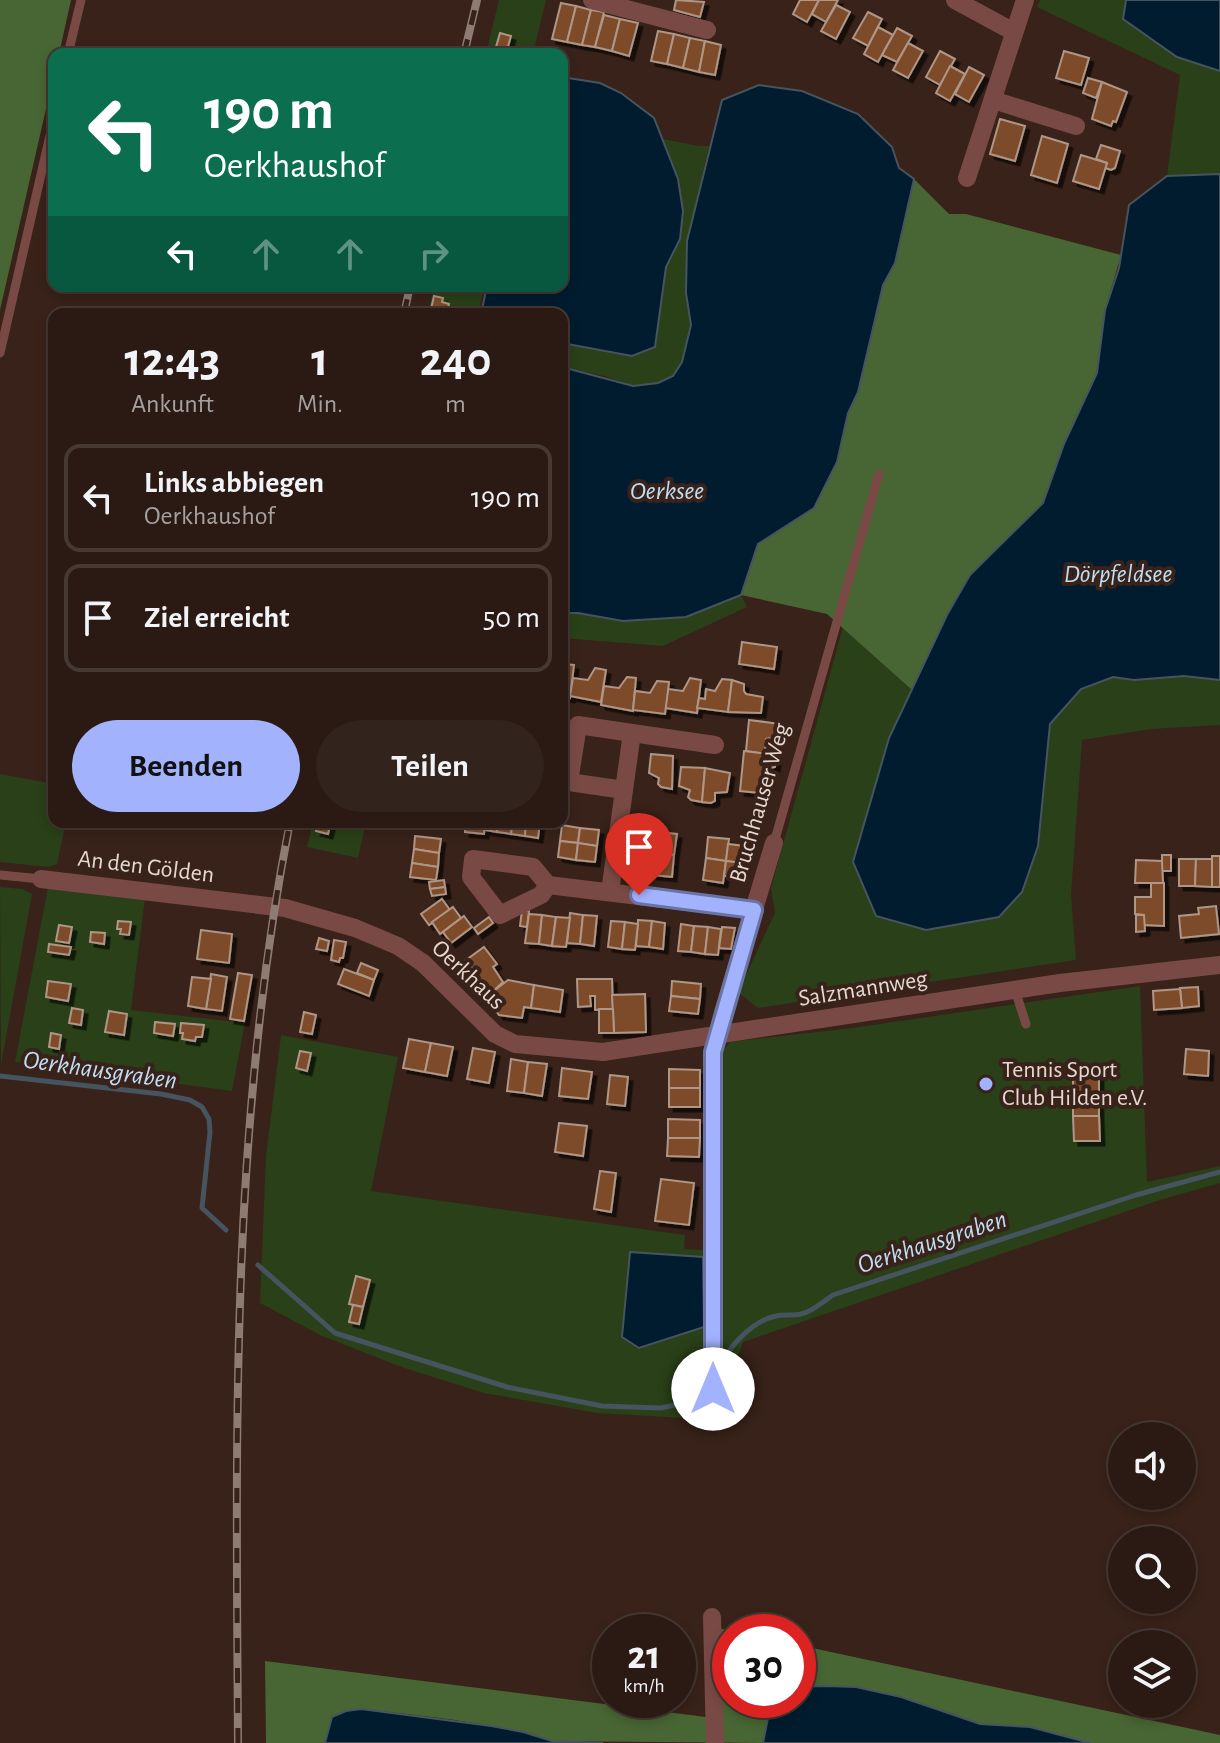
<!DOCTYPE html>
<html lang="de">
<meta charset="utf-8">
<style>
body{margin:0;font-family:"Alegreya Sans",sans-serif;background:#32231c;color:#f1f3f6;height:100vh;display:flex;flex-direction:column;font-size:30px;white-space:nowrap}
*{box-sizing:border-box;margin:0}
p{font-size:26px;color:#a5a1a0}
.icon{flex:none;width:44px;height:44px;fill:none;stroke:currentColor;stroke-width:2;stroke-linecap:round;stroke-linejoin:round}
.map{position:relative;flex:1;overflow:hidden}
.details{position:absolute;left:48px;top:308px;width:520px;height:520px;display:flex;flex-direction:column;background:#2a1a13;border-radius:16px;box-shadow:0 4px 12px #0003,0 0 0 2px #463833}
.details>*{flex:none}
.top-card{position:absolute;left:48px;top:48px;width:520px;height:244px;border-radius:16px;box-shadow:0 4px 12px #0003,0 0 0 2px #463833;background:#0b6e4f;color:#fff;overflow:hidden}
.buttons{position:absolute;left:1108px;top:1422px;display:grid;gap:16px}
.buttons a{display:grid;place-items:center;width:88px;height:88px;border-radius:50%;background:#2a1a13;box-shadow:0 4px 12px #0003,0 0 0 2px #463833;font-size:40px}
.speed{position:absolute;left:592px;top:1614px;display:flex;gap:16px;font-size:40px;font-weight:700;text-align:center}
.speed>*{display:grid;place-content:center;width:104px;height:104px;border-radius:50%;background:#2a1a13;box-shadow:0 4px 12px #0003,0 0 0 2px #463833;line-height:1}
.speed small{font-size:20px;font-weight:400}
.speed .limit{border:12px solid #d22;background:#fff;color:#111}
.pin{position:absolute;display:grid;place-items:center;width:68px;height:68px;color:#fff;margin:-82px -34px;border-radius:50% 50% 50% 0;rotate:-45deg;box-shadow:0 0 8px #0007}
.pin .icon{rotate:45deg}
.me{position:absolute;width:88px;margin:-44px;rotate:0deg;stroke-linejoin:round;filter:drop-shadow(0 0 6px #0008)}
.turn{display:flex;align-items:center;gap:28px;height:168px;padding:0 24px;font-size:36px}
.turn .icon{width:104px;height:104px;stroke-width:2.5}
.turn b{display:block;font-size:56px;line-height:68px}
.lanes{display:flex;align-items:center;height:76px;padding:0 24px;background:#0003;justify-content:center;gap:40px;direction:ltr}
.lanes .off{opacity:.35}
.eta{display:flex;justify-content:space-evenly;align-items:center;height:136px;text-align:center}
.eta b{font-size:48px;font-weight:600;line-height:56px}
.primary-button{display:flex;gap:16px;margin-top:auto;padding:16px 24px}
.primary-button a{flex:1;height:92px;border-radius:48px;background:#a3b2fd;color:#111;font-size:32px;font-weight:600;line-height:92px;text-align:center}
.primary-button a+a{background:#32231c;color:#f1f3f6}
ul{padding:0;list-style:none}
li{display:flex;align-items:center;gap:24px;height:108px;margin:0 16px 12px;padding:0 8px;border:4px solid #463833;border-radius:16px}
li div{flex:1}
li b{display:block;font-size:30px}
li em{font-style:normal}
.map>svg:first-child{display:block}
</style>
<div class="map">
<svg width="1220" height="1743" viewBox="0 0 1220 1743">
<defs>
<filter id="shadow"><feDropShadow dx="4.5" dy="4.5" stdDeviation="0" flood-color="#0009"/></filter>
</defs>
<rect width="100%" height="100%" fill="#382219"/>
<g fill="#294018">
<polygon points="499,0 546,0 533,54 486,54"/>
<polygon points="1040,0 1126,0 1123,20 1177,57 1220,71 1220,174 1167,176 1180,75 1037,7"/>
<polygon points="663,139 699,146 709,146 687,241 686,293 691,325 682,362 673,376 658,384 633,386 604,376 562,367 562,343 632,356 655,347 666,267 680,239 678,179"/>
<polygon points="434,286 484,286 478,314 428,314"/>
<polygon points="741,595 747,607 663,646 562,638 562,613 578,613 623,621 686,617"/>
<polygon points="843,627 912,690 889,738 877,781 1038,846 1050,724 1081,689 1113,677 1134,680 1184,676 1220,680 1220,725 1151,729 1082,740 1071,895 1076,960 758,1008 738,992 775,913 771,888"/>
<polygon points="0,774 54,784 54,822 66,822 57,864 48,867 0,862"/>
<polygon points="313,822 366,822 358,858 307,847"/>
<polygon points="0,887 23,889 32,894 1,1065"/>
<polygon points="48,887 145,898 131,1010 245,1023 232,1091 15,1062"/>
<polygon points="1140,986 1147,1182 1220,1166 1220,1183 1160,1200 743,1342 731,1379 727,1420 719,1434 717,1366 721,1053 730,1042 852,1028"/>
<polygon points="281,1035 398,1057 371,1191 685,1235 684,1249 707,1250 709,1426 685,1418 597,1413 484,1393 404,1368 320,1335 260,1303 266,1156"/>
</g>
<g fill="#486633">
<polygon points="0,0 71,0 59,54 54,54 54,74 0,310"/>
<polygon points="914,179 949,214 966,214 1121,255 1105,310 1097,373 1064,444 1043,503 970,575 947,615 912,690 827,614 741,595 758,544 814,508 837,462 848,413 858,392 883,285 895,263"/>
<path d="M718,1628l17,4h-5v68h46l-7,13 -6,30 -211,-2c-61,-19 -127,-25 -191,-32l-34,25 -2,9h-59l-1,-82 441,56z"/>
<polygon points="798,1645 1220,1735 1220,1743 1090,1743 1030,1727 980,1724 954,1714 856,1687 798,1687"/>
</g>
<g fill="#001c2e" stroke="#45545f" stroke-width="2">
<polygon points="1126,0 1220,0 1220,71 1177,57 1123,19"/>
<polygon points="568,78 600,83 621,93 654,118 678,179 683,211 680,239 666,267 655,347 632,356 562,343 562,314 481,314 487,286 562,286 562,81"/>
<polygon points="759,85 802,91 858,114 892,147 899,168 914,179 895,263 883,285 858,392 848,413 837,462 814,508 758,544 741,595 686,617 623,621 578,613 562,613 562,367 633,386 658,383 673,376 682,362 691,325 686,293 687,241 722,100"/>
<polygon points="1220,174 1220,680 1184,676 1134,680 1113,677 1081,689 1050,724 1038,846 1022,892 999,917 926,930 876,916 853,862 889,738 947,615 970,575 1043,503 1064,444 1097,373 1105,310 1119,268 1129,205 1167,176"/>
<polygon points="630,1252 703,1257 704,1327 639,1348 622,1337"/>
<polygon points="824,1686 856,1687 901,1697 980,1724 1030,1727 1090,1743 763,1743 769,1713 776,1700 798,1700 798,1687"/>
<polygon points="361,1709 491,1726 523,1732 552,1741 603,1743 325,1743 332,1717 346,1711"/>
</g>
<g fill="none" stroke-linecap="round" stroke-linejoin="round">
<g stroke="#45545f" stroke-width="5">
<polyline points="0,1076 161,1094 190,1100 202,1107 209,1119 210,1132 202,1208 226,1230"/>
<polyline points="258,1265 335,1333 507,1387 602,1406 661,1408 689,1402 700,1411"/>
<path d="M722,1372c0,-23 33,-52 54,-56 8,-2 17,0 25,-2 11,-2 23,-13 32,-19l303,-100 84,-23"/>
<polyline points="721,1412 721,1386"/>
</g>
</g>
<g fill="#7d4b29" stroke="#af9687" stroke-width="2" filter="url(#shadow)">
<polygon points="676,0 704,2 700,17 674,10"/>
<polygon points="800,0 819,0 807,22 793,14"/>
<polygon points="819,0 838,0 826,22 812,14"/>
<polygon points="561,3 576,6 567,42 552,39"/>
<polygon points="836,5 850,12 836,39 821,31"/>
<polygon points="576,6 591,10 582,45 567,42"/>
<polygon points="591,10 604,12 595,47 582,45"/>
<polygon points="868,12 882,19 868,46 853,38"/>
<polygon points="604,15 620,19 612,51 595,47"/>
<polygon points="620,19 638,23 629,56 612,51"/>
<polygon points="878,27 893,35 878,62 864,54"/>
<polygon points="897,28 912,36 897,62 882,55"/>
<polygon points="658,31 674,34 667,64 651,61"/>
<polygon points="500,33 511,36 507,50 496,47"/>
<polygon points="674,34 690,38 683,68 667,64"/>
<polygon points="690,38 705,41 699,72 683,68"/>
<polygon points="705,41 721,45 715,75 699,72"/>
<polygon points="908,43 923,51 908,78 893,70"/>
<polygon points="940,51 955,59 940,85 926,77"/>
<polygon points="1064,51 1089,58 1081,85 1056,78"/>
<polygon points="950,66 965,74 950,101 936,93"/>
<polygon points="969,67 984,75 969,102 955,94"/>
<polygon points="1088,78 1102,82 1096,98 1083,93"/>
<polygon points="1102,82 1127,92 1116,122 1113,121 1111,126 1092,119"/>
<polygon points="1000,119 1025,126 1015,161 990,154"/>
<polygon points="1042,136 1068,144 1057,183 1031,175"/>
<polygon points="1101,145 1120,151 1115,168 1111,170 1105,168 1107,163 1096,159"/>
<polygon points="1081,155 1107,163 1099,189 1073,181"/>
<polygon points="434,296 443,298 442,302 449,304 447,313 431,309"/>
<polygon points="742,642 777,647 774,669 739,664"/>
<polygon points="563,664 574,665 570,698 562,696"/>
<polygon points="595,668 606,670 601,702 570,696 573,678 588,680"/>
<polygon points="627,677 636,678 633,711 601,705 604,686 619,688"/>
<polygon points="690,678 701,680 697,713 665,708 668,689 683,691"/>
<polygon points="722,679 732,680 728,712 697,708 699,698 705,699 706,689 715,691"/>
<polygon points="732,680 744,684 744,691 746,694 763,697 761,713 728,712"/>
<polygon points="657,681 669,682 665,714 633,710 635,691 650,693"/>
<polygon points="749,720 781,724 780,735 766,739 765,754 746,751"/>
<polygon points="744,751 777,755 775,767 762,770 760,793 740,791"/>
<polygon points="651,754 673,756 672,789 661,787 658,784 659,778 649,773"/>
<polygon points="681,767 705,768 702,802 691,800 688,797 690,790 679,786"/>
<polygon points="705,768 730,773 727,792 715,793 715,801 711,803 702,802"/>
<polygon points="318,822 331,822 328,834 316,831"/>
<polygon points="466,822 485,822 484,834 465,832"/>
<polygon points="485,822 499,822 497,832 485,830"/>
<polygon points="499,822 513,822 511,834 497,832"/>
<polygon points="513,822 526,822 525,836 511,834"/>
<polygon points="526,822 540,822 538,838 525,836"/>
<polygon points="562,825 580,828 578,843 560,841"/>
<polygon points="580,828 599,830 597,846 578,843"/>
<polygon points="658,832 677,834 674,855 656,853"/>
<polygon points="640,835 658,836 656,853 638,851"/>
<polygon points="415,836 441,839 439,853 414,849"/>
<polygon points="708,837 729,839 726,861 706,858"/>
<polygon points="560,841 578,843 576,860 558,857"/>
<polygon points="578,843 597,846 595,862 576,860"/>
<polygon points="728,844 745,846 743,863 726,861"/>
<polygon points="414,849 439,853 438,867 412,863"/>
<polygon points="638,851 656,853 654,869 636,867"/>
<polygon points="656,853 674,855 672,877 653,875"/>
<rect x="1162" y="855" width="9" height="16"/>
<rect x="1212" y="856" width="8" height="31"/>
<polygon points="706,858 726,861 723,883 703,880"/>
<polygon points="1179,859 1196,859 1195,886 1179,886"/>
<polygon points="1196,859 1212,859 1212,887 1195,886"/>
<polygon points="1136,860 1162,861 1163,883 1135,883"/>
<polygon points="726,861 743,863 741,878 724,876"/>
<polygon points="412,863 438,867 436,880 410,877"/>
<polygon points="444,880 445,887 430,889 429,882"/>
<polygon points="1151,883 1164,883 1164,926 1144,925 1144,915 1135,914 1135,897 1151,897"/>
<polygon points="445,887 446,894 432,896 430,889"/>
<polygon points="442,899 450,910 429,925 421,914"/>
<polygon points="1216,906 1219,934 1181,938 1179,916 1199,914 1198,908"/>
<polygon points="453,907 461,918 440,934 432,922"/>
<polygon points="522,910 529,911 527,927 520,926"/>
<polygon points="570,913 583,915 580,944 567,943"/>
<polygon points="529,914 542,915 539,944 525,943"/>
<polygon points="542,915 556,917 552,946 539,944"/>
<polygon points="583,915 597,916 594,946 580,944"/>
<polygon points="1136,915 1144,915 1145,931 1136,932"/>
<polygon points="464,916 472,927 451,943 443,932"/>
<polygon points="489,917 493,923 478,934 474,928"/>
<polygon points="556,917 570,918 566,947 552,946"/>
<polygon points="638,920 652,921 649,947 636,946"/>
<polygon points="118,921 131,922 129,935 120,934 121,929 117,929"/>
<polygon points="611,921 625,922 622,949 608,947"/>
<polygon points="652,921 665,923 663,949 649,947"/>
<polygon points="625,922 638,924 635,950 622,949"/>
<polygon points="681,924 694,926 691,952 678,951"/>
<polygon points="59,925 72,927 69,943 56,941"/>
<polygon points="694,926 708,927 705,954 691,952"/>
<polygon points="708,927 721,929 718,955 705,954"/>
<polygon points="722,927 735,928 731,949 719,948"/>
<polygon points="201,930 232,934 229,963 197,959"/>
<polygon points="91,932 105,933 104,944 90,942"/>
<polygon points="319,938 329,941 327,951 316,949"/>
<polygon points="334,940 346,942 343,958 340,958 339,962 331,960"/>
<polygon points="49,944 71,947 69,955 48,952"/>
<polygon points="484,947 497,964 493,967 503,982 490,994 484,985 480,988 474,979 478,976 471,967 467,970 462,963"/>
<polygon points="361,963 378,970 374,980 357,973"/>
<polygon points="344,969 374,980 369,996 338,984"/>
<polygon points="238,973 252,975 244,1021 230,1019"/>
<polygon points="211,974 227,977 222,1011 206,1009"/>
<polygon points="192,977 211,979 206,1009 188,1006"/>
<polygon points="577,979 612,979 613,1009 595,1010 595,996 590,996 591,1006 578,1007"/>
<polygon points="508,980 534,985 531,1008 524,1007 522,1018 499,1015 486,997"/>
<polygon points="48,981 71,984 68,1001 46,997"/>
<polygon points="672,981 701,984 700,999 671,996"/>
<polygon points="534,985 563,990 560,1012 531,1008"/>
<polygon points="1198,987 1199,1006 1182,1008 1180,988"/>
<polygon points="1180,989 1182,1008 1154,1010 1153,991"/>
<polygon points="645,994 646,1032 614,1033 612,995"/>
<polygon points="671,996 700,999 698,1014 669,1011"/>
<polygon points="72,1008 83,1010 81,1025 69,1023"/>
<polygon points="599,1009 613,1009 614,1033 599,1033"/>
<polygon points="109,1011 127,1014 124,1035 105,1032"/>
<polygon points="304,1012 316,1015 312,1034 300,1032"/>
<polygon points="155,1022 175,1024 173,1036 154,1033"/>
<polygon points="181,1023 204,1025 202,1037 196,1037 195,1041 182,1039 183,1033 180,1033"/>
<polygon points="51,1033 61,1035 59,1049 49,1047"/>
<polygon points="409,1039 431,1043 425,1072 403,1068"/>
<polygon points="431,1043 453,1047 447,1076 425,1072"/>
<polygon points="473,1048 495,1052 489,1083 467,1079"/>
<polygon points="1186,1049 1209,1051 1208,1076 1184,1074"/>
<polygon points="300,1051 311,1053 307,1071 296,1068"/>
<polygon points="511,1059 528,1062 524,1093 507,1091"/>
<polygon points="528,1062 547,1064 542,1096 524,1093"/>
<polygon points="1089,1066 1099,1066 1099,1116 1073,1116 1073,1067"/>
<polygon points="562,1068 592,1072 588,1099 559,1096"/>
<polygon points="669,1069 700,1070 700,1088 669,1088"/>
<polygon points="610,1075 628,1077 625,1106 607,1104"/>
<rect x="669" y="1088" width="31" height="19"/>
<polygon points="1073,1116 1099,1116 1100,1141 1074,1141"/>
<polygon points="668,1119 700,1120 700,1138 668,1138"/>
<polygon points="559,1123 587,1126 583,1156 555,1152"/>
<polygon points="668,1138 700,1138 699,1157 667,1156"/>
<polygon points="600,1171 616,1173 611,1212 594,1209"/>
<polygon points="661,1179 694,1183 689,1225 655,1221"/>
<polygon points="356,1276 370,1280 363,1307 349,1304"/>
<polygon points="353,1305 363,1307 359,1324 349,1322"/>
</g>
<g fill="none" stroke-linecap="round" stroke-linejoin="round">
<g stroke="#794a45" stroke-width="9">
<polyline points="68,54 81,0"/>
<polyline points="0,353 54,118"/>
<polyline points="774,843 879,474"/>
<polyline points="0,875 41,879"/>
<polyline points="1015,990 1026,1024"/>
</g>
<g stroke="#794a45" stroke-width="18">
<polyline points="592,0 707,30"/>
<polyline points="955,0 1014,32"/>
<polyline points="993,100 1076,126"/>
<polyline points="967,178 1025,0"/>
<polygon points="578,725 632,733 624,790 569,782"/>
<polyline points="632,733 715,745"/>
<polyline points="41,879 285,908 355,928 398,946 423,963 495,1034 515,1044 603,1052 1060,983 1220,965"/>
<polyline points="548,885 541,895 500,915 471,877 473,859 533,867 548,885 754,910"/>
<polyline points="610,892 624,790"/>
<polyline points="713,1389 713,1052 723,1012 774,843"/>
<polyline points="712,1617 715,1743"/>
</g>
<defs>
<g id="rail">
<polyline points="464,54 477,0"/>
<polyline points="404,314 410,286"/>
<path d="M238,1743c-2,-308 -8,-618 52,-921"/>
</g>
</defs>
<use href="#rail" stroke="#8e7c74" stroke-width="8"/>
<use href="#rail" stroke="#382219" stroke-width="5" stroke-dasharray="15" stroke-linecap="butt"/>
</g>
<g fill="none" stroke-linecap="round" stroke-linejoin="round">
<defs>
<polyline id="route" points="639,895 754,910 713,1052 713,1389"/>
</defs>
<use href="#route" stroke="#6a74a4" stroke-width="20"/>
<use href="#route" stroke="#a3b2fd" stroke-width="14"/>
</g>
<circle fill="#a3b2fd" stroke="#382219" stroke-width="3" cx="986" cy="1084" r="8"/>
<g text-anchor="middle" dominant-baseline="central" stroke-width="8" stroke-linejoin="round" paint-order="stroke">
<g font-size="24" fill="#e6d8d1" stroke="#382219">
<text transform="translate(760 803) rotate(-74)">Bruchhauser Weg</text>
<text transform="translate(146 867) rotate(7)">An den Gölden</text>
<text transform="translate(468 975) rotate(43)">Oerkhaus</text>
<text transform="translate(863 989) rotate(-9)">Salzmannweg</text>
</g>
<g font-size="24" fill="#e6d8d1" stroke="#382219" text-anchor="start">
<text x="1002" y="1070">Tennis Sport<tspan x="1002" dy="28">Club Hilden e.V.</tspan></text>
</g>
<g font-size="26" font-style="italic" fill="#bfdef5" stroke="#382219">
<text x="667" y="491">Oerksee</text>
<text x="1118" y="574">Dörpfeldsee</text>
<text transform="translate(100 1070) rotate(8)">Oerkhausgraben</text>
<text transform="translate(932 1242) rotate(-18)">Oerkhausgraben</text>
</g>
</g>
</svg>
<div class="buttons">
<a><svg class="icon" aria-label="sound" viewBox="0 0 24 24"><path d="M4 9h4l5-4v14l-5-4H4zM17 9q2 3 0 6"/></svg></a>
<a><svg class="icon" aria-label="search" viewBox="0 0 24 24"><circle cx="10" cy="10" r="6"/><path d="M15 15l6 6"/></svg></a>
<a><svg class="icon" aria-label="layers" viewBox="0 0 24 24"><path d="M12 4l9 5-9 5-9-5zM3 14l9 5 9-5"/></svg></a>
</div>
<div class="speed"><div>21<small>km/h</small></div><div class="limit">30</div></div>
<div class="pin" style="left:639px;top:895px;background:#d93025"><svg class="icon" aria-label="arrive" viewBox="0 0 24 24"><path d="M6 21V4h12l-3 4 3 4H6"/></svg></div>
<svg class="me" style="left:713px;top:1389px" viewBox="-20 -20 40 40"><circle r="19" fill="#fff"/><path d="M0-13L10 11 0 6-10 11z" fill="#a3b2fd"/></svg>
<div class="top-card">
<div class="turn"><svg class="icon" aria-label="left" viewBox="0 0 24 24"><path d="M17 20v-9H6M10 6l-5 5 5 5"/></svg><div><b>190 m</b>Oerkhaushof</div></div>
<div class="lanes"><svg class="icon" aria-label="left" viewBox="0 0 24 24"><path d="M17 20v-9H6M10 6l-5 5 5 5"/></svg><svg class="icon off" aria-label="ahead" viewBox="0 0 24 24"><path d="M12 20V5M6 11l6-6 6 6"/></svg><svg class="icon off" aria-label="ahead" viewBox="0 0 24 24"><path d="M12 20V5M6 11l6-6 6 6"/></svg><svg class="icon off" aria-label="right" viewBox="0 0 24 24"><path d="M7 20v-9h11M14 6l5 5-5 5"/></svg></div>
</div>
<section class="details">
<div class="eta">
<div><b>12:43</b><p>Ankunft</p></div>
<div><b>1</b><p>Min.</p></div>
<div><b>240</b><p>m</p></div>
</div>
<ul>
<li><svg class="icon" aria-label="left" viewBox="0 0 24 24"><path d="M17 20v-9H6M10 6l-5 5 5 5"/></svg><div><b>Links abbiegen</b><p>Oerkhaushof</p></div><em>190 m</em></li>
<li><svg class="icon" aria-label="arrive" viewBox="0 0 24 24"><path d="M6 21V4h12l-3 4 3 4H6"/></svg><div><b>Ziel erreicht</b></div><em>50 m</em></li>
</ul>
<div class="primary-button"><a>Beenden</a><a>Teilen</a></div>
</section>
</div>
